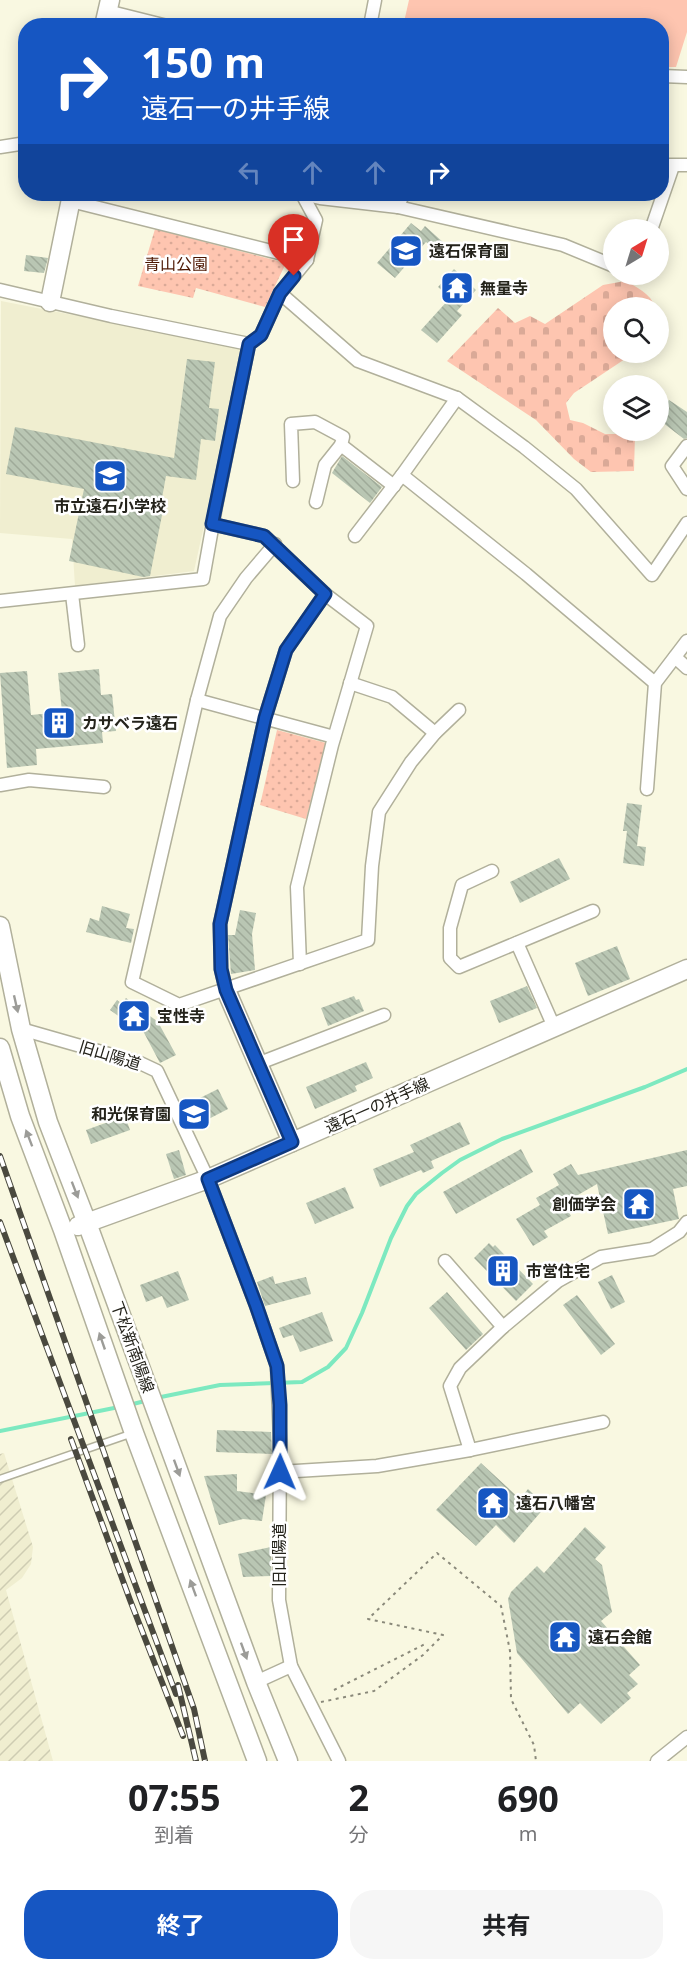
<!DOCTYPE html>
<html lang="ja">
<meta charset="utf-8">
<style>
body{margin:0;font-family:"Noto Sans","Noto Sans JP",sans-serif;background:#f6f6f6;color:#202124;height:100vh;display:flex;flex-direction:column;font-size:22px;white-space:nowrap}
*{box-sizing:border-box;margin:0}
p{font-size:20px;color:#757577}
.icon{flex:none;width:33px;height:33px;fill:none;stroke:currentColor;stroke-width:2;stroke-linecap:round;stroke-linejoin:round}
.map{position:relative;height:1761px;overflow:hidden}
.side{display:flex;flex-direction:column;background:#fff;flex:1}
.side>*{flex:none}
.top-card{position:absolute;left:18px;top:18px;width:651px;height:183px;border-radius:24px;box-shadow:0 3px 15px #0003;background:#1656c2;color:#fff;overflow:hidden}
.needle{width:39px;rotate:38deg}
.tools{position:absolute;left:603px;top:219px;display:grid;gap:12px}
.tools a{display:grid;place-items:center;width:66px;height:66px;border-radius:50%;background:#fff;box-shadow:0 3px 15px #0003;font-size:30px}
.pin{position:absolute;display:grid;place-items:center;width:51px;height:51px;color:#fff;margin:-62px -26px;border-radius:50% 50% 50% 0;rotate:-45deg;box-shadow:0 0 6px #0007}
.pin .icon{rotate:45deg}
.me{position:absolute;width:66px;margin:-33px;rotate:1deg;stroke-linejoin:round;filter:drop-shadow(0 0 4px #0008)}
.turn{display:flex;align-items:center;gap:21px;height:126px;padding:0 24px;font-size:27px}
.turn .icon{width:78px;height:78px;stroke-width:2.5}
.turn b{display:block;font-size:42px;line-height:51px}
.lanes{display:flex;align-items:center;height:57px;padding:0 24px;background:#0003;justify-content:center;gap:30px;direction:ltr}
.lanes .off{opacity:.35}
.eta{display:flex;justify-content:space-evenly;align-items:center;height:102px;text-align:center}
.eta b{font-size:36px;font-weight:700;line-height:42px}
.action{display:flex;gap:12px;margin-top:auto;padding:12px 24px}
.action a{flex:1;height:69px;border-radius:24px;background:#1656c2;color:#fff;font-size:24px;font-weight:700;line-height:69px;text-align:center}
.action a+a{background:#f6f6f6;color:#202124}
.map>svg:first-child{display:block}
</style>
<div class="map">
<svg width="687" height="1761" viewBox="0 0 687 1761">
<defs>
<pattern id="industrial-furrows" width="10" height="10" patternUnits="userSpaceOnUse" patternTransform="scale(1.5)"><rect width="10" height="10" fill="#f0eed0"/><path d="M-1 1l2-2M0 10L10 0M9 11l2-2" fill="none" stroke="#ceccb2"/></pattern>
<pattern id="grass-dots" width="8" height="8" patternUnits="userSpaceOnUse" patternTransform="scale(1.5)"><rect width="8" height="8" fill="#fec5b0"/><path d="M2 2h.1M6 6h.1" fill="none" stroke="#daa997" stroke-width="1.8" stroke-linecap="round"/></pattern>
<pattern id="cemetery-stones" width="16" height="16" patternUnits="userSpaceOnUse" patternTransform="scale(1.5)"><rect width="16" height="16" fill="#fec5b0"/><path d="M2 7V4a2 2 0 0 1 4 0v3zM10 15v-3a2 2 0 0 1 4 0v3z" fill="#daa997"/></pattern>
<pattern id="building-back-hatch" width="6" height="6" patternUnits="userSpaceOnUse" patternTransform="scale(1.5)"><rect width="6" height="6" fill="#b9c6b3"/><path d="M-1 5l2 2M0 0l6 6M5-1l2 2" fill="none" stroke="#9faa99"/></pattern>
</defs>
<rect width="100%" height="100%" fill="#f9f8e1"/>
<polygon fill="#f0eed0" points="1,301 243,348 194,571 75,586 72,539 0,533"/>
<polygon fill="url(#industrial-furrows)" points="4,1453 33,1547 31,1564 22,1578 6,1590 53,1761 0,1761 0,1454"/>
<g fill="url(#grass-dots)">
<polygon points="155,229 286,263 265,307 196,288 193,298 138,286"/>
<polygon points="277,730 326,743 306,819 260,805"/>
</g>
<path fill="url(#cemetery-stones)" d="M625,281c12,6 26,13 30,26l-41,1v44l20,1 -60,40 -8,10 4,17 13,3 22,11h30l-1,37 -43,1 -17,-13 -38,-39 -89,-59 51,-53 17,15 15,-7 15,8 58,-39z"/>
<polygon fill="#fec5b0" points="409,0 687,0 687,32 676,67 662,67 662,26 419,25 404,22"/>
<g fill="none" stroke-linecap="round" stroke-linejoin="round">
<g stroke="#7de9c0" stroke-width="4">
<polyline points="156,1398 220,1385 302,1382 328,1367 346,1348 362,1313 391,1238 407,1206 416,1194 442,1173 460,1160 502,1139 645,1087 687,1069"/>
<polyline points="129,1405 145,1401"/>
<polyline points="0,1431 119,1407"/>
</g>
</g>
<g fill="url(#building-back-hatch)">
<polygon points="411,223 421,231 425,226 445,244 438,252 426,242 395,278 377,263"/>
<polygon points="26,255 48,258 44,273 24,271"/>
<polygon points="454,269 476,290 457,311 462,315 437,343 421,330 450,298 438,287"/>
<polygon points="187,359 215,362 209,408 219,409 215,441 201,439 196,480 166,476 160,509 163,510 150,576 143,577 69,561 84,489 6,474 15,427 174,458"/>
<polygon points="658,398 666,404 669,400 687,412 687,438 684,439 658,419"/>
<polygon points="342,456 382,487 370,503 332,473"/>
<polygon points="99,669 101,695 112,694 116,731 102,732 103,743 36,749 37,765 7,768 0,673 27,671 31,715 62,712 58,673"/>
<polygon points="627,803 642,805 637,846 646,847 644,866 623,863 627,831 623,831"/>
<polygon points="559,858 570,879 520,903 510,882"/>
<polygon points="102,906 130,914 126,928 134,929 131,943 86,932 90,918 99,921"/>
<polygon points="240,910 256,913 252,934 255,970 231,974 228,935 235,935"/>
<polygon points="617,946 630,979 588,996 575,963"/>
<polygon points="527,986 537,1008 499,1023 490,1001"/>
<polygon points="354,996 356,1000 359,999 364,1011 328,1026 321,1008"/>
<polygon points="126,998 158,1022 176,1055 160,1063 142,1029 138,1030 110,1010 117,1000 122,1004"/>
<polygon points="366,1062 373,1078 355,1086 357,1091 315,1109 306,1087"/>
<polygon points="218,1089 228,1109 197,1125 186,1105"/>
<polygon points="125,1116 130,1130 91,1144 86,1130"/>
<polygon points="460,1122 470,1144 431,1161 434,1168 423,1173 421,1170 380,1187 373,1169 414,1152 410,1145"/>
<polygon points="521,1149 533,1172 456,1214 443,1192"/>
<polygon points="179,1150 186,1175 174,1179 166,1154"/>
<polygon points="687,1150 687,1186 673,1189 679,1219 608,1234 597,1184 564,1203 571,1216 544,1231 548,1237 533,1246 516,1219 540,1205 536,1198 559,1185 553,1174 571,1164 578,1175"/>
<polygon points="345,1187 354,1208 315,1224 306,1203"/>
<polygon points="489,1243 493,1247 495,1245 533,1284 516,1301 474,1258"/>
<polygon points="178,1271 189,1300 167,1308 162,1296 146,1302 140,1285"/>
<polygon points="612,1275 625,1302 611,1309 598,1282"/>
<polygon points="273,1276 275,1284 306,1277 311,1294 265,1306 257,1282"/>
<polygon points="447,1292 483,1334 466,1350 429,1308"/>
<polygon points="577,1295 615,1344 601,1355 563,1305"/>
<polygon points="322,1312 333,1341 300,1352 293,1335 283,1338 279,1328"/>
<polygon points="217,1430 271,1432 272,1454 216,1452"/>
<polygon points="481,1463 520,1499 528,1489 546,1506 514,1543 496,1525 476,1546 436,1510"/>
<polygon points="237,1474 237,1491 266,1495 262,1521 243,1519 219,1525 204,1476"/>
<polygon points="585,1527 606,1547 595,1559 602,1565 612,1612 601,1621 640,1665 629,1675 638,1684 627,1693 631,1698 601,1724 580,1703 568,1714 517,1653 508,1599 511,1592 537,1566 544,1573"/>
<polygon points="271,1547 271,1576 243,1577 238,1554"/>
</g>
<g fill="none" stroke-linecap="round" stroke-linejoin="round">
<defs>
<polyline id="lane" points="0,1479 133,1433"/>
<g id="street">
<polyline points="107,11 167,26"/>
<polyline points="370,26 375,0"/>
<polyline points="662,76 687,77"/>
<polyline points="0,147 26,143"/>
<polyline points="662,165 687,165"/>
<polyline points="301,194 320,198 398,207 563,245 614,266"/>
<polyline points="71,201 307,260"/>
<polyline points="398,207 403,194"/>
<polyline points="651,230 673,166"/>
<polyline points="0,290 111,316 249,344"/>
<polyline points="280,293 358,361 457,398 524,447 576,489 652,575 687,523"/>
<polyline points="457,398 402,475 526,574 655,683"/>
<polyline points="341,445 394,486"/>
<polyline points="687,446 672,466 687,489"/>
<polyline points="293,481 291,424 315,422 343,437 341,445 325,465 316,502"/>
<polyline points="212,524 264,536 325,594 367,626 332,745 297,887 300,964"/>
<polyline points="355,536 402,475"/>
<polyline points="275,544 246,578 220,616 197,700 132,982 179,1005 368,940 372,866 379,812 411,762 435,733 459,710"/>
<polyline points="72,594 78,645"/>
<polyline points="0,601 203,579 216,506 249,344 261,335 280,293 307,260 316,220 302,194"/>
<polyline points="675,657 687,668"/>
<polyline points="350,683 392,697 435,733"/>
<polyline points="197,700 334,737"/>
<polyline points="0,785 29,780 104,787"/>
<polyline points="647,789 655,683 687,641"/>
<polyline points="492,871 462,885 450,928 450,958 459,967 593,911"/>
<polyline points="517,943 554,1027"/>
<polyline points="226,990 221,969 220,924 265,718 286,650 325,594"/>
<polyline points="21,1029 140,1063 157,1071 208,1179 256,1305 277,1366 280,1440 279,1600 291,1666 339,1761"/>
<polyline points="257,1064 384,1015"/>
<polyline points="445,1261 503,1327"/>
<polyline points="470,1450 450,1386 460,1368 503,1327 558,1281 601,1257 652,1249 679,1232 687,1222"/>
<polyline points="280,1472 377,1466 470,1450 603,1422"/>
<polyline points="256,1682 291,1666"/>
<polyline points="657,1761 687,1737"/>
</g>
<g id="secondary">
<polyline points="104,26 110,0"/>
<polyline points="50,302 72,194"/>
<polyline points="0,926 21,1029 48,1122 87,1223 256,1682 288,1761"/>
<polyline points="226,990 292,1142"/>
<polyline points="0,1048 20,1116 63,1230 134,1433 257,1761"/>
<polyline points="78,1226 208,1179 687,969"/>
</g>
</defs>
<use href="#lane" stroke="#b1b09b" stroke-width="9"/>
<use href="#street" stroke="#b1b09b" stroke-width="15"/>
<use href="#secondary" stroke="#b1b09b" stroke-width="21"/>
<g stroke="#8a897a" stroke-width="2" stroke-dasharray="3 4.5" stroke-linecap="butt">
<polyline points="334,1690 427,1643"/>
<polyline points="321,1702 374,1691 423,1655 443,1635 368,1619 437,1553 501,1606 510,1651 511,1699 534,1745 536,1761"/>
</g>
<use href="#lane" stroke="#fff" stroke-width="6"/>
<use href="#street" stroke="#fff" stroke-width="12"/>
<use href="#secondary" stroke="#fff" stroke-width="18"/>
<defs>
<g id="rail">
<polyline points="0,1156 194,1709 205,1761"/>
<polyline points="0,1222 176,1694"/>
<polyline points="71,1439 130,1600 183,1736"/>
<polyline points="178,1685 196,1761"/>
</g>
</defs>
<use href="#rail" stroke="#4a493f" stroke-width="6"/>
<use href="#rail" stroke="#fff" stroke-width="4" stroke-dasharray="11" stroke-linecap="butt"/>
</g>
<defs><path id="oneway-solid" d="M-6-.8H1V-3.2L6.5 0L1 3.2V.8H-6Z" transform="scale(1.5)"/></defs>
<g fill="#9c9c98">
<use href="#oneway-solid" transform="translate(16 1004) rotate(77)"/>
<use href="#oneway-solid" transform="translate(29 1138) rotate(-111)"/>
<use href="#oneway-solid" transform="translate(75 1190) rotate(69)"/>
<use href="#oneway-solid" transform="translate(102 1341) rotate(-109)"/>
<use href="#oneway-solid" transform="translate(177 1468) rotate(70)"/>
<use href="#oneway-solid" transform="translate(193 1588) rotate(-110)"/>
<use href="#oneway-solid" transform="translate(244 1651) rotate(70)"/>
</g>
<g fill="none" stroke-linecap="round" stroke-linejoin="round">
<defs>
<polyline id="route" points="280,1472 280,1405 277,1366 256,1305 208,1179 292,1142 226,990 221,969 220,924 265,718 286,650 325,594 264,536 212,524 249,344 261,335 280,293 294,276"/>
</defs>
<use href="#route" stroke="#0e387e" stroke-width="15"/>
<use href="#route" stroke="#1656c2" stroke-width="10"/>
</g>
<defs>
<symbol id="school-square" viewBox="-11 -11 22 22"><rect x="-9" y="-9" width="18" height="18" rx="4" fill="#1656c2" stroke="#fff"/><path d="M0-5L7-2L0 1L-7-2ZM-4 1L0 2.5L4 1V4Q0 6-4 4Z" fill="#fff"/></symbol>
<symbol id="temple-square" viewBox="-11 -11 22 22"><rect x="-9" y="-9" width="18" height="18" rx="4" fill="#1656c2" stroke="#fff"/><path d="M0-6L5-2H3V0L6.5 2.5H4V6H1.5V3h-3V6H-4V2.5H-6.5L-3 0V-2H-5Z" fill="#fff"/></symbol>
<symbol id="building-square" viewBox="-11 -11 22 22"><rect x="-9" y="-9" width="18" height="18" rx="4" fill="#1656c2" stroke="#fff"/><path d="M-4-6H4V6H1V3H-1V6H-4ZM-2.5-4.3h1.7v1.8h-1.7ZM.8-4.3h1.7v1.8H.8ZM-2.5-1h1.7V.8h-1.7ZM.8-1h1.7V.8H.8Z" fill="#fff"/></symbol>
</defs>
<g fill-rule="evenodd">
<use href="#school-square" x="387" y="232" width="38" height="38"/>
<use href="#temple-square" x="438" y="269" width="38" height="38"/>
<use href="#school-square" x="91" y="457" width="38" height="38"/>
<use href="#building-square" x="40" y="704" width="38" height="38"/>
<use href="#temple-square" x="115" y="997" width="38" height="38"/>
<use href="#school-square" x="175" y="1095" width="38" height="38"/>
<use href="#temple-square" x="620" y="1185" width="38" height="38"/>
<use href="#building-square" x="484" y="1252" width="38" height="38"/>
<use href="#temple-square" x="474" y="1484" width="38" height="38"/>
<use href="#temple-square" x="546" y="1618" width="38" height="38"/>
</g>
<g text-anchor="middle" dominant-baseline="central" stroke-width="5" stroke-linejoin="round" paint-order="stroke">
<g font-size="16" font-weight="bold" fill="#24231b" stroke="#fff" text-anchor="start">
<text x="429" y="251">遠石保育園</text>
<text x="480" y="288">無量寺</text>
<text x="110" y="506" text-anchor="middle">市立遠石小学校</text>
<text x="82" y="723">カサベラ遠石</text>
<text x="157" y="1016">宝性寺</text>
<text x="171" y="1114" text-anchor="end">和光保育園</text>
<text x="616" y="1204" text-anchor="end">創価学会</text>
<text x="526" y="1271">市営住宅</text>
<text x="516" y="1503">遠石八幡宮</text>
<text x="588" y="1637">遠石会館</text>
</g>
<g font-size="16" fill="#4c1600" stroke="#fff">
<text x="176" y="264">青山公園</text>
</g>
<g font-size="16" fill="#24231b" stroke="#fff">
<text transform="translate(110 1055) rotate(17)">旧山陽道</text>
<text transform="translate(377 1105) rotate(-24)">遠石一の井手線</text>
<text transform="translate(133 1347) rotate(70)">下松新南陽線</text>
<text transform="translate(279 1555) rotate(-90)">旧山陽道</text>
</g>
</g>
</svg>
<div class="tools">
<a><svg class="needle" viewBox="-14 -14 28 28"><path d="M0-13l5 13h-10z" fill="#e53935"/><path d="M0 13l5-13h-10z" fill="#757577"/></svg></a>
<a><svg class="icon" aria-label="search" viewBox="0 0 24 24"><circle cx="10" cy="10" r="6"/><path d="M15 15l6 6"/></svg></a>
<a><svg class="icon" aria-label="layers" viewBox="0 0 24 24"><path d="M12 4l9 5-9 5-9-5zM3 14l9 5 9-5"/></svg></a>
</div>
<div class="pin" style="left:294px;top:276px;background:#d93025"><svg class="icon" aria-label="arrive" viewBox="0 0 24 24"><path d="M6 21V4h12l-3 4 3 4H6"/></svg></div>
<svg class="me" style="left:280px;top:1472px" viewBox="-20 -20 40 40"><path d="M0-17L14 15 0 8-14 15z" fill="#1656c2" stroke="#fff" stroke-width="4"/></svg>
<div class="top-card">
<div class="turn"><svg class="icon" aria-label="right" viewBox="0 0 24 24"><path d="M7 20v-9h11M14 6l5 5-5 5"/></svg><div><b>150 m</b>遠石一の井手線</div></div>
<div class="lanes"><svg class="icon off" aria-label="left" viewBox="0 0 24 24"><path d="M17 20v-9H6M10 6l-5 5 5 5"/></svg><svg class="icon off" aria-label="ahead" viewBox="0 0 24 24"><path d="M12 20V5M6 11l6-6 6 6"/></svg><svg class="icon off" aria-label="ahead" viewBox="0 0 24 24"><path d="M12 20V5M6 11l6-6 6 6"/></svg><svg class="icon" aria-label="right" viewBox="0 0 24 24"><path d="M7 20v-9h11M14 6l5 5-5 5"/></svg></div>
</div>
</div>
<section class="side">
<div class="eta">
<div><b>07:55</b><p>到着</p></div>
<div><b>2</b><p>分</p></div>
<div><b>690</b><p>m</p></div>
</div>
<div class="action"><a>終了</a><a>共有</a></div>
</section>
